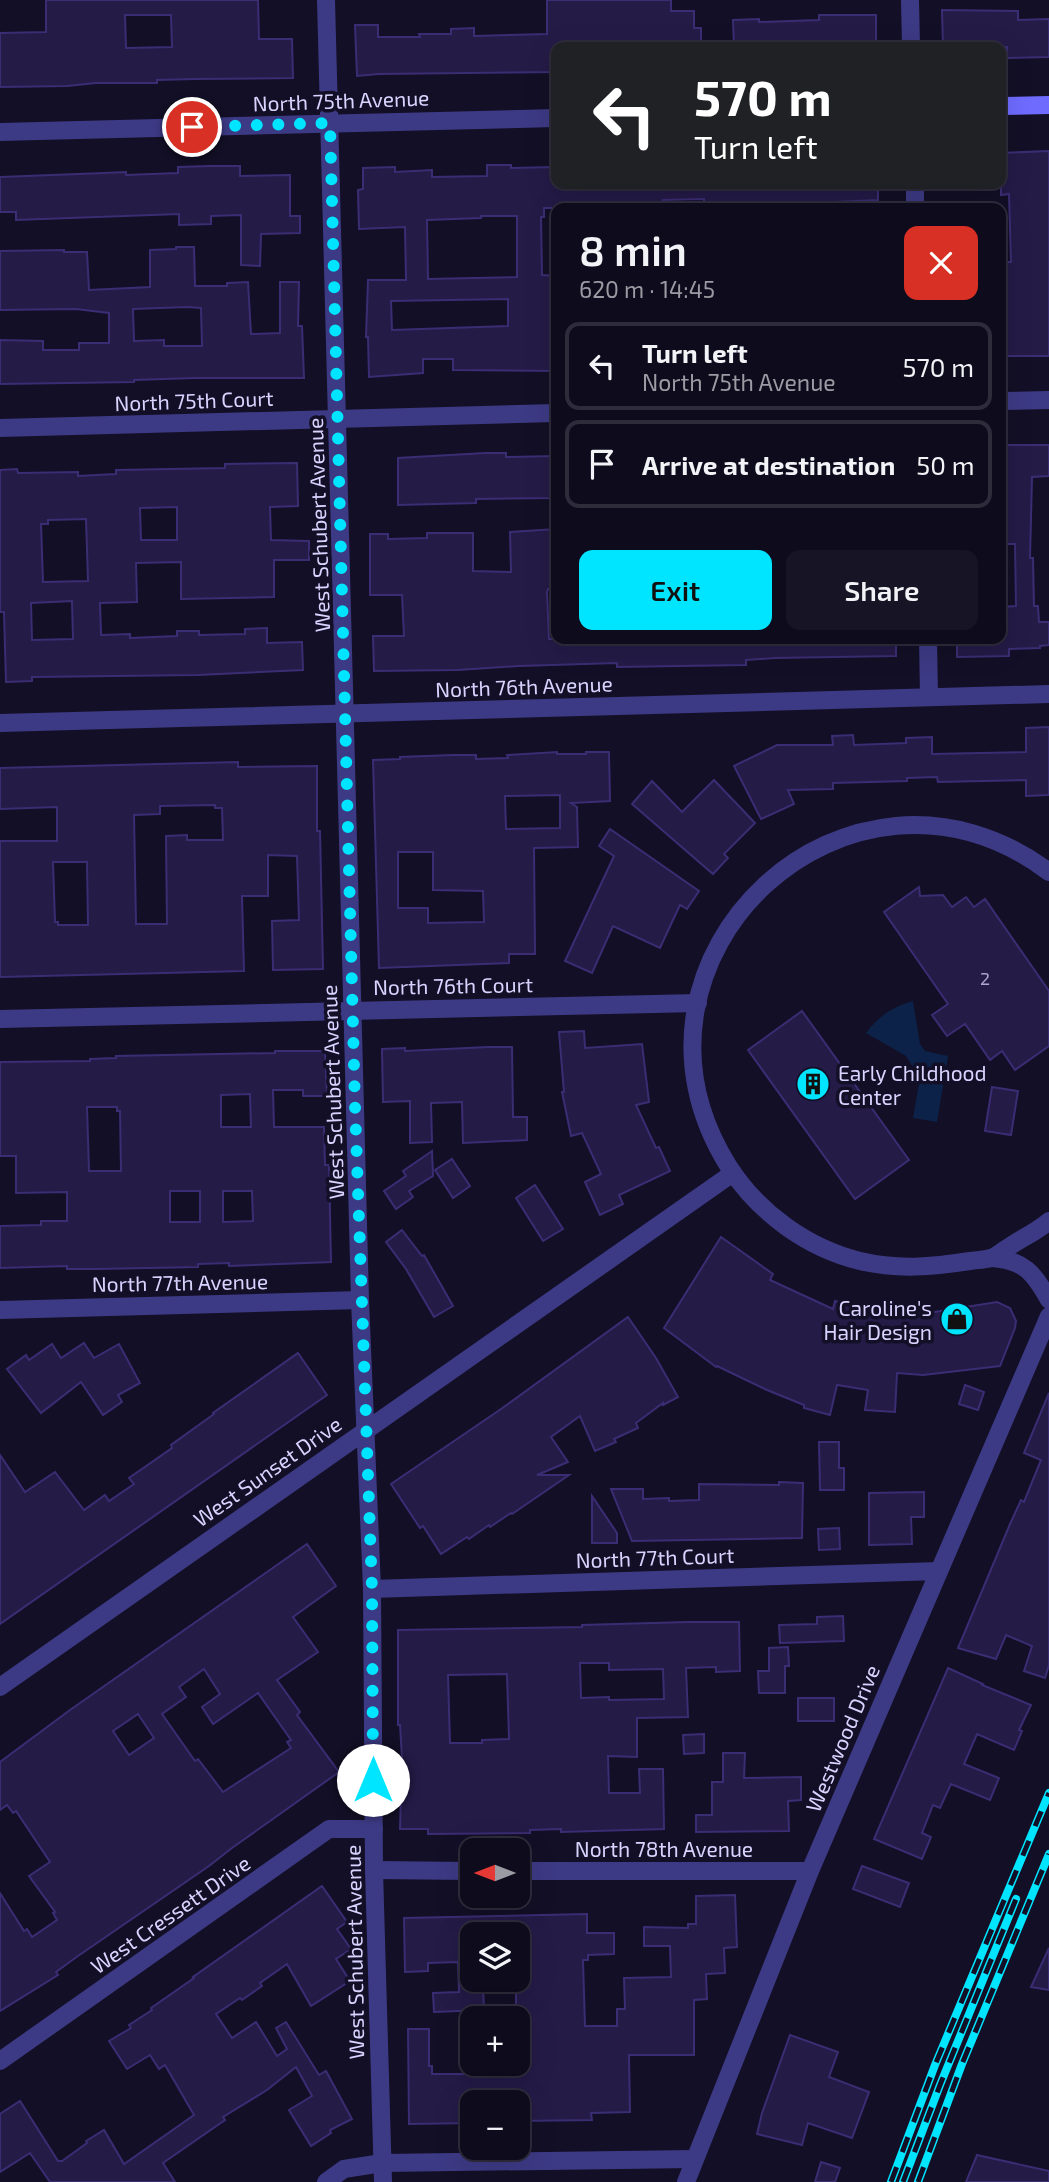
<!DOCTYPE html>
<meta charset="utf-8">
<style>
body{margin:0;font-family:"Exo 2",sans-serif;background:#171425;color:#f1f3f6;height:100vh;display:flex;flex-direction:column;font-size:26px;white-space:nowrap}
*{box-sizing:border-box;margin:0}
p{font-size:23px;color:#9b9ba3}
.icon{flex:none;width:38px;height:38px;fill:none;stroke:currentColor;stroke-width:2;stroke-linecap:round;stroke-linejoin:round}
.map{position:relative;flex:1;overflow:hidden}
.side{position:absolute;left:551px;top:203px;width:455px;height:441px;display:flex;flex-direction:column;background:#0e0b1c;border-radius:14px;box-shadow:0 7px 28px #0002,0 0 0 2px #2e2b3b}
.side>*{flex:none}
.top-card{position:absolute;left:551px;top:42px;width:455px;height:147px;border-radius:14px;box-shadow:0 7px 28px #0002,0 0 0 2px #2e2b3b;background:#202124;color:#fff;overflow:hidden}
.needle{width:46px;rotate:270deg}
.tools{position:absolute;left:460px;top:1838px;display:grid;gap:14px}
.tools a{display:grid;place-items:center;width:70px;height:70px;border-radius:14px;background:#0e0b1c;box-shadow:0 7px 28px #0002,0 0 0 2px #2e2b3b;font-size:35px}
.pin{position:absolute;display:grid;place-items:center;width:60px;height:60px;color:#fff;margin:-30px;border:4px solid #fff;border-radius:50%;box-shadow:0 2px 7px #0007}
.me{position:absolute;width:77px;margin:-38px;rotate:0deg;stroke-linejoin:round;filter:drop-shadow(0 0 5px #0008)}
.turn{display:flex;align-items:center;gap:24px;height:147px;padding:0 28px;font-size:32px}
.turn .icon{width:91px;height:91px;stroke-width:2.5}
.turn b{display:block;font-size:49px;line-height:60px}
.round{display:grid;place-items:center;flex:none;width:74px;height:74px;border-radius:14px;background:#171425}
.summary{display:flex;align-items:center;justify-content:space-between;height:119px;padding:0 28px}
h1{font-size:42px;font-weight:600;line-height:52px}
.button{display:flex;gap:14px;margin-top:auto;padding:14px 28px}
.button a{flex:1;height:80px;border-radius:14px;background:#00e5ff;color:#111;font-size:28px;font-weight:600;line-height:80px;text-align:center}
.button a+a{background:#171425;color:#f1f3f6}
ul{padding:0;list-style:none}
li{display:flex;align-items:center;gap:21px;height:88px;margin:0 14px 10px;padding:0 14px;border:4px solid #2e2b3b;border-radius:14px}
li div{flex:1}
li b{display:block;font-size:26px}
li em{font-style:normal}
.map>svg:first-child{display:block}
</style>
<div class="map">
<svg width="1049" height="2182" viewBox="0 0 1049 2182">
<rect width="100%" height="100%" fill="#130f26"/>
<path fill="#0c2248" d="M913,1001l7,43 5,7 23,5 -11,66 -24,-4 7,-40 -14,-22 -40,-23c13,-17 26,-26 47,-32z"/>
<g fill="#241b47" stroke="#3b2d73" stroke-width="2" fill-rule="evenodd">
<path d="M46,0h212l1,39h33l1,39 -98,1 -38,1v3h-61l-29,3 -67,1v-54l46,-1zM125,15h46l1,32 -46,1z"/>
<polygon points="547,0 671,0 671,11 694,11 694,28 701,28 701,47 556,47 556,72 379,74 357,76 355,25 378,25 378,37 420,37 419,34 451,34 451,29 474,28 474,36 547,34"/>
<polygon points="942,10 1018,11 1018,20 1049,19 1049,57 1007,58 1007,47 943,47"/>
<polygon points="819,15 876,15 876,47 734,47 733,20 759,19 759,22 819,20"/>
<polygon points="1049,151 1049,356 1001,356 1001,262 1011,262 1009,194 1001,195 1001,153"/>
<path d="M487,165h24v3l43,-1v17h324v16l-109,5v3h-65v-9l-41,1v8h-119v9h-3l1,58 14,1 -1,95 -102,-1v-11h-30v14l-54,4 -1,-40h-2l2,-57h38l-1,-53 -46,2 -1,-39 5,-1v-21l32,-1v5l37,-2v7l55,-1zM481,216h36v61l-89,2 -1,-59 54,-2zM508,299v27l-116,4 -1,-29z"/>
<polygon points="210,166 240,166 240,176 290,175 290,216 300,216 300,233 261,234 260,266 241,265 241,215 211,216 211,224 179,225 179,214 16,220 16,212 0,212 0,177 104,173 126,172 126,175 178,173 178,167"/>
<path d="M176,247h18l1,39h32v-3l21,-1 3,52 29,-1v-51h19l-1,44h4l2,52h-109l-61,2v2l-134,2v-44l43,1v9h36v-7h30v-30l-33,-4 -76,1v-59l64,-1v2h23l2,38 61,-3v-37l26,-1zM187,307l14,1 1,38h-38v-6l-30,1 -1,-32z"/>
<polygon points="1001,445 1049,445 1049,476 1032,477 1030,558 1033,558 1034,606 1038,606 1039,622 1049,622 1049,645 1040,646 1040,648 1009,649 1009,656 957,657 957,639 1001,639 1001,607 1016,606 1015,544 1001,544"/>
<polygon points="485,453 506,453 506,457 556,456 556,498 476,499 476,503 398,505 398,458"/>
<path d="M297,463l1,43 -28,1 1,33 38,1v19h-35v37l-93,2v-37l-45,1 1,39 -37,1 1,32 29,-1v4l47,-2v-5h22v4l46,-1v-5l22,-1v15l35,-1 1,28 -105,5 -166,2v4l-26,1 -2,-70h-4v-142l17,-1 1,4 60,-1v4l38,-2v-4l109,-2v-4zM177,507v33h-36l-1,-32zM86,519l2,62 -45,1 -2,-58h7v-4zM72,601l1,38 -41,1 -1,-37z"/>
<polygon points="556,529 556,589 548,589 547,592 549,639 896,639 896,656 775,658 746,660 746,665 617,667 617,663 519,666 458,670 374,671 373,636 404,636 402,595 370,595 370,534 388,534 388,539 427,538 427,533 473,533 473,571 511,572 510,532"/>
<polygon points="1049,727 1049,795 1026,796 1026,780 938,782 937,777 907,778 907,781 833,783 833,789 788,790 794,804 761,819 734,766 777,745 833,745 832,736 853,735 854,745 906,743 906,738 932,737 932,754 1026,752 1026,728"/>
<path d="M557,752v2h29v-2h23l1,49 -39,2 6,4 1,40 -44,1 1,106h-26v9l-130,5 -6,-208 27,-1v-2l53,-2h23v4l32,-1 -1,-3zM560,795v33l-54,1 -1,-33zM398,852h35v38l50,1 1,31 -56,1v-15h-30z"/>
<path d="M238,762v5l79,-1v65h3l3,138 -50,1 -1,-49 27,-1 -2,-64 -29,-1v41h-26l2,75 -244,6v-136h57v-34l-57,2v-41zM215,805v3h7l1,32h-36v-5l-21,1 1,88h-31l-2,-109 26,-1v-8zM53,862h34l1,63h-30v-3h-3z"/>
<polygon points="714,780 755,823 724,854 728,858 713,874 632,804 652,781 682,812"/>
<polygon points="610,829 699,891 687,909 680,905 660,948 613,926 592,973 565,961 614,856 599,846"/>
<polygon points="919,887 920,896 943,895 952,907 966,897 974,907 985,899 1049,991 1049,1046 1015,1070 1002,1051 990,1060 965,1024 947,1036 932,1015 948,1004 884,912"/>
<polygon points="802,1011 909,1160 855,1199 748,1050"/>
<polygon points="584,1031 585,1048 642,1044 649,1102 636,1105 656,1148 659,1147 670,1171 619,1195 623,1204 600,1215 585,1182 601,1174 582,1133 571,1136 562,1092 564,1092 559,1032"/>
<polygon points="488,1047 512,1047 513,1117 527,1117 527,1140 463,1143 462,1102 431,1103 432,1142 410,1143 410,1101 383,1102 382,1049 405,1048 405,1051"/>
<path d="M275,1051h50l2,45h-24v-6h-30l1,37h50l1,38h4l2,97 -102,4v-3l-31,1v3l-101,2h-30v-3l-67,2v-42l41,-1v-4h26v-29l-51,1v-37h-16v-94l90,-1v-2l26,-1v-2l159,-3zM250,1094l1,33h-30v-32zM87,1107h30v4h3l1,60h-32zM170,1191h30v31h-30zM223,1191h29l1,30 -30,1z"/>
<polygon points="992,1087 1018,1091 1011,1135 985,1131"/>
<polygon points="432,1151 433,1176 409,1191 413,1197 396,1209 384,1191 406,1176 403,1171"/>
<polygon points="452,1159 470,1186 453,1198 435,1170"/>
<polygon points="535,1185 563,1229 543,1241 516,1198"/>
<polygon points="402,1230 422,1256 424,1255 453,1306 434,1317 406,1269 386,1242"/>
<polygon points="721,1237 773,1274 770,1280 833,1309 835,1301 879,1312 922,1314 997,1302 1010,1308 1016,1321 1015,1328 1000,1366 923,1375 897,1373 895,1412 865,1410 868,1390 837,1385 830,1415 804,1408 804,1405 767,1390 717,1366 716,1367 664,1328"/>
<polygon points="628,1317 656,1358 678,1397 663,1405 663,1403 636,1423 638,1428 614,1439 616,1442 595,1451 580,1416 551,1437 568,1462 537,1475 569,1475 512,1514 511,1513 490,1527 489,1525 469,1539 467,1537 441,1554 423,1526 420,1528 391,1484 501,1409"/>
<polygon points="84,1343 94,1358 119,1344 140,1383 118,1395 122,1402 103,1415 81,1382 41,1413 7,1369 26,1355 29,1360 52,1344 61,1358"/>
<polygon points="298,1353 327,1395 0,1624 0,1455 25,1492 55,1472 84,1510 105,1495 109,1501 134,1484 129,1478 172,1448 171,1445 214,1414 213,1413"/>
<polygon points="965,1385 984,1392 978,1410 959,1404"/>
<polygon points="1049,1393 1049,1665 1045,1678 1024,1671 1032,1646 1006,1635 996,1659 958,1648 1010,1524 1021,1500 1024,1502 1041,1460 1024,1453"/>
<polygon points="819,1442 839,1442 839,1468 844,1468 844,1490 820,1490"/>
<polygon points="779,1482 803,1483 802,1538 632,1541 611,1489 643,1489 643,1499 669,1498 669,1501 699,1500 699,1484 779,1485"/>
<polygon points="924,1492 924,1517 911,1517 912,1544 869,1545 869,1493"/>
<polygon points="592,1496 617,1533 617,1543 592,1543"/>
<polygon points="839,1528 840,1549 819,1550 818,1529"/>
<path d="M307,1544l29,42 -43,31 25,35 -41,28 23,32 -3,3 42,57 -107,76 -23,18 -131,90 -22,16 2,3 -58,36v-118l24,38 3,-2 5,8 25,-17 -4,-7 2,-1 -26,-36 21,-14 -34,-51 -3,2 -6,-8 -7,5v-48l70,-52zM204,1669l16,25 -18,13 11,17 45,-31 33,47 -4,2 4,6 -68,44 -25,-33 -3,2 -33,-47 24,-17 -7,-10zM138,1714l16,24 -25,17 -16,-24z"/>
<polygon points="843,1616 844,1641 780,1643 779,1625 817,1624 817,1617"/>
<path d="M688,1622h51l1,49 -24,1v-5l-30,1 2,49 -51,1v39l-29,-1 1,37h31l-1,-24h24l1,60 -103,3v-3l-31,1v3l-102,1v-5h-28l2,-71 -2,-33h-2v-95l184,-3v-2zM580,1663h29v7l54,-1 1,30 -55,1v-3l-28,1zM507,1674l2,65 -27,1v3h-32l-2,-68z"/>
<polygon points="788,1647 789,1666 785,1666 785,1693 759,1693 758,1671 769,1671 769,1648"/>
<polygon points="948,1668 983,1684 982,1685 1031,1705 1019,1730 1022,1731 1014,1750 977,1734 964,1764 999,1778 990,1800 951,1784 940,1808 933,1805 922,1833 931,1837 922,1859 874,1839"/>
<rect x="798" y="1698" width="36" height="23"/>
<polygon points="704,1734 704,1753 684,1754 683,1735"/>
<polygon points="723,1753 745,1753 744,1778 801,1777 801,1800 788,1801 789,1831 696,1832 696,1815 712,1815 712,1782 723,1782"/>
<polygon points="862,1866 909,1883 900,1907 853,1889"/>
<polygon points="322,1886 347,1922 337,1929 351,1949 336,1959 350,1981 311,2006 287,1964 260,1983 262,1986 242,2000 240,1998 216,2014 232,2038 256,2022 277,2056 287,2049 276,2028 286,2022 319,2075 326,2071 352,2119 330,2130 331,2133 311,2146 289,2110 312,2096 296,2067 267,2090 223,2117 225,2120 163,2163 175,2182 50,2182 30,2153 0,2172 0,2114 20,2101 58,2161 62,2161 87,2143 86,2141 104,2130 124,2164 194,2115 165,2065 159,2069 150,2055 127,2069 109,2041 131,2028 129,2025 152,2010 151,2008 194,1978 193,1977"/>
<polygon points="735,1895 737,1947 724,1948 725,1973 706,1974 707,1999 694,2000 694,2055 629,2055 630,2112 591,2113 592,2120 518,2121 518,2102 472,2102 472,2123 409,2124 408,2029 429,2029 429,2066 432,2066 432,2074 514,2074 514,2071 518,2071 518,2010 516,2010 516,1990 518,1990 518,1934 472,1934 472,1988 483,1987 484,2010 434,2012 433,1993 459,1992 458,1962 428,1963 428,1971 405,1972 404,1918 587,1914 587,1933 614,1933 614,1954 588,1955 588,1960 583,1960 585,2026 617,2026 617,2009 625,2009 624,1978 671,1977 670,1946 644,1946 644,1927 688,1928 688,1924 696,1924 696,1896"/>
<polygon points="1049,1948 1049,1990 1031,1987"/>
<polygon points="790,2035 838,2052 829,2077 869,2092 852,2138 808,2123 802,2145 757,2134 762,2113"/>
<polygon points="977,2155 1049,2171 1049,2182 966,2182"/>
<polygon points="821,2162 840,2168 835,2182 815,2182"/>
</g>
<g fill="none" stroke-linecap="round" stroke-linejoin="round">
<g stroke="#3d3a85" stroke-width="18">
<polyline points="326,0 360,1300 372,1589 374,1870 383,2182"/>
<polyline points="910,0 911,47"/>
<polyline points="0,132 556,118"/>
<polyline points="915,184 915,208"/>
<polyline points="1001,401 1049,400"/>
<polyline points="0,428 556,413"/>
<polyline points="928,639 929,697"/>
<polyline points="0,723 1049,694"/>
<path d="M1049,872c-199,-149 -452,86 -320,295 30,46 78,81 131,94 38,9 72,6 110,0 6,-1 14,-1 21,-3 6,-2 12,-8 18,-11 13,-9 27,-15 40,-26"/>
<polyline points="0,1019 698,1003"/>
<path d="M992,1258c32,2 42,15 57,42"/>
<polyline points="0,1310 360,1300"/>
<polyline points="372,1589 939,1571"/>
<polyline points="0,1687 733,1173"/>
<polyline points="374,1870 472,1871"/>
<polyline points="518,1871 810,1871"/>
<polyline points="0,2061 329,1829 374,1829"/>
<polyline points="326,2182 344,2169 382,2163 694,2159"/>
<polyline points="686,2182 810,1871 1049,1316"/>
</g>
<polyline stroke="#6f6bff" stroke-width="18" points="1001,106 1049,105"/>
<defs>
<g id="rail">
<polyline points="891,2182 935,2065 1049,1793"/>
<polyline points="903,2182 940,2085 1016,1899"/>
<polyline points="918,2182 962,2064 1049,1854"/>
</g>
</defs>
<use href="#rail" stroke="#00e5ff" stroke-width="8"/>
<use href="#rail" stroke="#130f26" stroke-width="5" stroke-dasharray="16" stroke-linecap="butt"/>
</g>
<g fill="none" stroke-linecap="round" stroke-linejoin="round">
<polyline stroke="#00e5ff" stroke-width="12" stroke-dasharray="0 21.6" points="192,127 330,123 355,1106 372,1589 373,1780"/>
</g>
<defs>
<symbol id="building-disc" viewBox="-11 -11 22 22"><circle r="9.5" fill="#00e5ff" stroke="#130f26"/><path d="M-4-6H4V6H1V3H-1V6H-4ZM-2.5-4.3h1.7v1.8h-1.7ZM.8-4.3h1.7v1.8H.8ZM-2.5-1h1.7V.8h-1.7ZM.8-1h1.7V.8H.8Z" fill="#111"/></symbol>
<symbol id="shop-disc" viewBox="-11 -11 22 22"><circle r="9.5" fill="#00e5ff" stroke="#130f26"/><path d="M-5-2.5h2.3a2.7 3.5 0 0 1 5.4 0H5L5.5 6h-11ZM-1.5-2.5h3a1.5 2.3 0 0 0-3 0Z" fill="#111"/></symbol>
</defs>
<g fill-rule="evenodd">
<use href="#building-disc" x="794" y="1065" width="38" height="38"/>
<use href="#shop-disc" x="938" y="1300" width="38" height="38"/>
</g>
<g text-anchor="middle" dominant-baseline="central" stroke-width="7" stroke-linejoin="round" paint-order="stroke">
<g font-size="18" fill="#aca6d1">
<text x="985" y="978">2</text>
</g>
<g font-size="21" fill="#d9d4ff" stroke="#130f26">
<text transform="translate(341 100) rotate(-2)">North 75th Avenue</text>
<text transform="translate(194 400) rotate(-2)">North 75th Court</text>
<text transform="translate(318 525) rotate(-92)">West Schubert Avenue</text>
<text transform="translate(524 686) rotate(-2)">North 76th Avenue</text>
<text transform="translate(453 985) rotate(-1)">North 76th Court</text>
<text transform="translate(332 1092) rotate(-92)">West Schubert Avenue</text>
<text transform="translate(180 1282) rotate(-1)">North 77th Avenue</text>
<text transform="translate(267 1471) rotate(-35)">West Sunset Drive</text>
<text transform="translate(655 1557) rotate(-2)">North 77th Court</text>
<text transform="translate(842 1738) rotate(-67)">Westwood Drive</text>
<text x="664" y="1848">North 78th Avenue</text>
<text transform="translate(170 1914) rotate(-35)">West Cressett Drive</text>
<text transform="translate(354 1952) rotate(-91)">West Schubert Avenue</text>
</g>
<g font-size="21" fill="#d9d4ff" stroke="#130f26" text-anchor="start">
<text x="838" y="1072">Early Childhood<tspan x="838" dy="24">Center</tspan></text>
<text x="932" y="1307" text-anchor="end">Caroline's<tspan x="932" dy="24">Hair Design</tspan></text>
</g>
</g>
</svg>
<div class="tools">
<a><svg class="needle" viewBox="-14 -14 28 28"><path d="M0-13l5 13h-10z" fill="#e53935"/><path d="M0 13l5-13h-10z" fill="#9b9ba3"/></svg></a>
<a><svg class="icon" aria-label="layers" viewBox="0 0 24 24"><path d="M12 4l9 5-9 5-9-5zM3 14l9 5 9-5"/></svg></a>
<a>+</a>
<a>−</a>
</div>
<div class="pin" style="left:192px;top:127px;background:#d93025"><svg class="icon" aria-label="arrive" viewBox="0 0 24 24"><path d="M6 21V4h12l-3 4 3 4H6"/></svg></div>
<svg class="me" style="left:373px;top:1780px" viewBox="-20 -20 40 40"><circle r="19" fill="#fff"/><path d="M0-13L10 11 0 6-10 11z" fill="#00e5ff"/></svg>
<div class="top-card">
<div class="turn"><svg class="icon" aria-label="left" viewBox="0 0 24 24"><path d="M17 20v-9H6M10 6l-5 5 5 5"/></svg><div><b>570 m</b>Turn left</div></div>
</div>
<section class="side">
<div class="summary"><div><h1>8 min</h1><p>620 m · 14:45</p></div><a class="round" style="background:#d93025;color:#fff"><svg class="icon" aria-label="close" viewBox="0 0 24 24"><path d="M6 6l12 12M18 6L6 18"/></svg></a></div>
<ul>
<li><svg class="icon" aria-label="left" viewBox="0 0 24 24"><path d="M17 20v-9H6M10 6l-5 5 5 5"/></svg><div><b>Turn left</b><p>North 75th Avenue</p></div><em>570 m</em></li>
<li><svg class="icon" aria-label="arrive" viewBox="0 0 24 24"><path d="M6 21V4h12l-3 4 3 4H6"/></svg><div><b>Arrive at destination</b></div><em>50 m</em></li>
</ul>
<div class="button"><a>Exit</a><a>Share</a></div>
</section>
</div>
